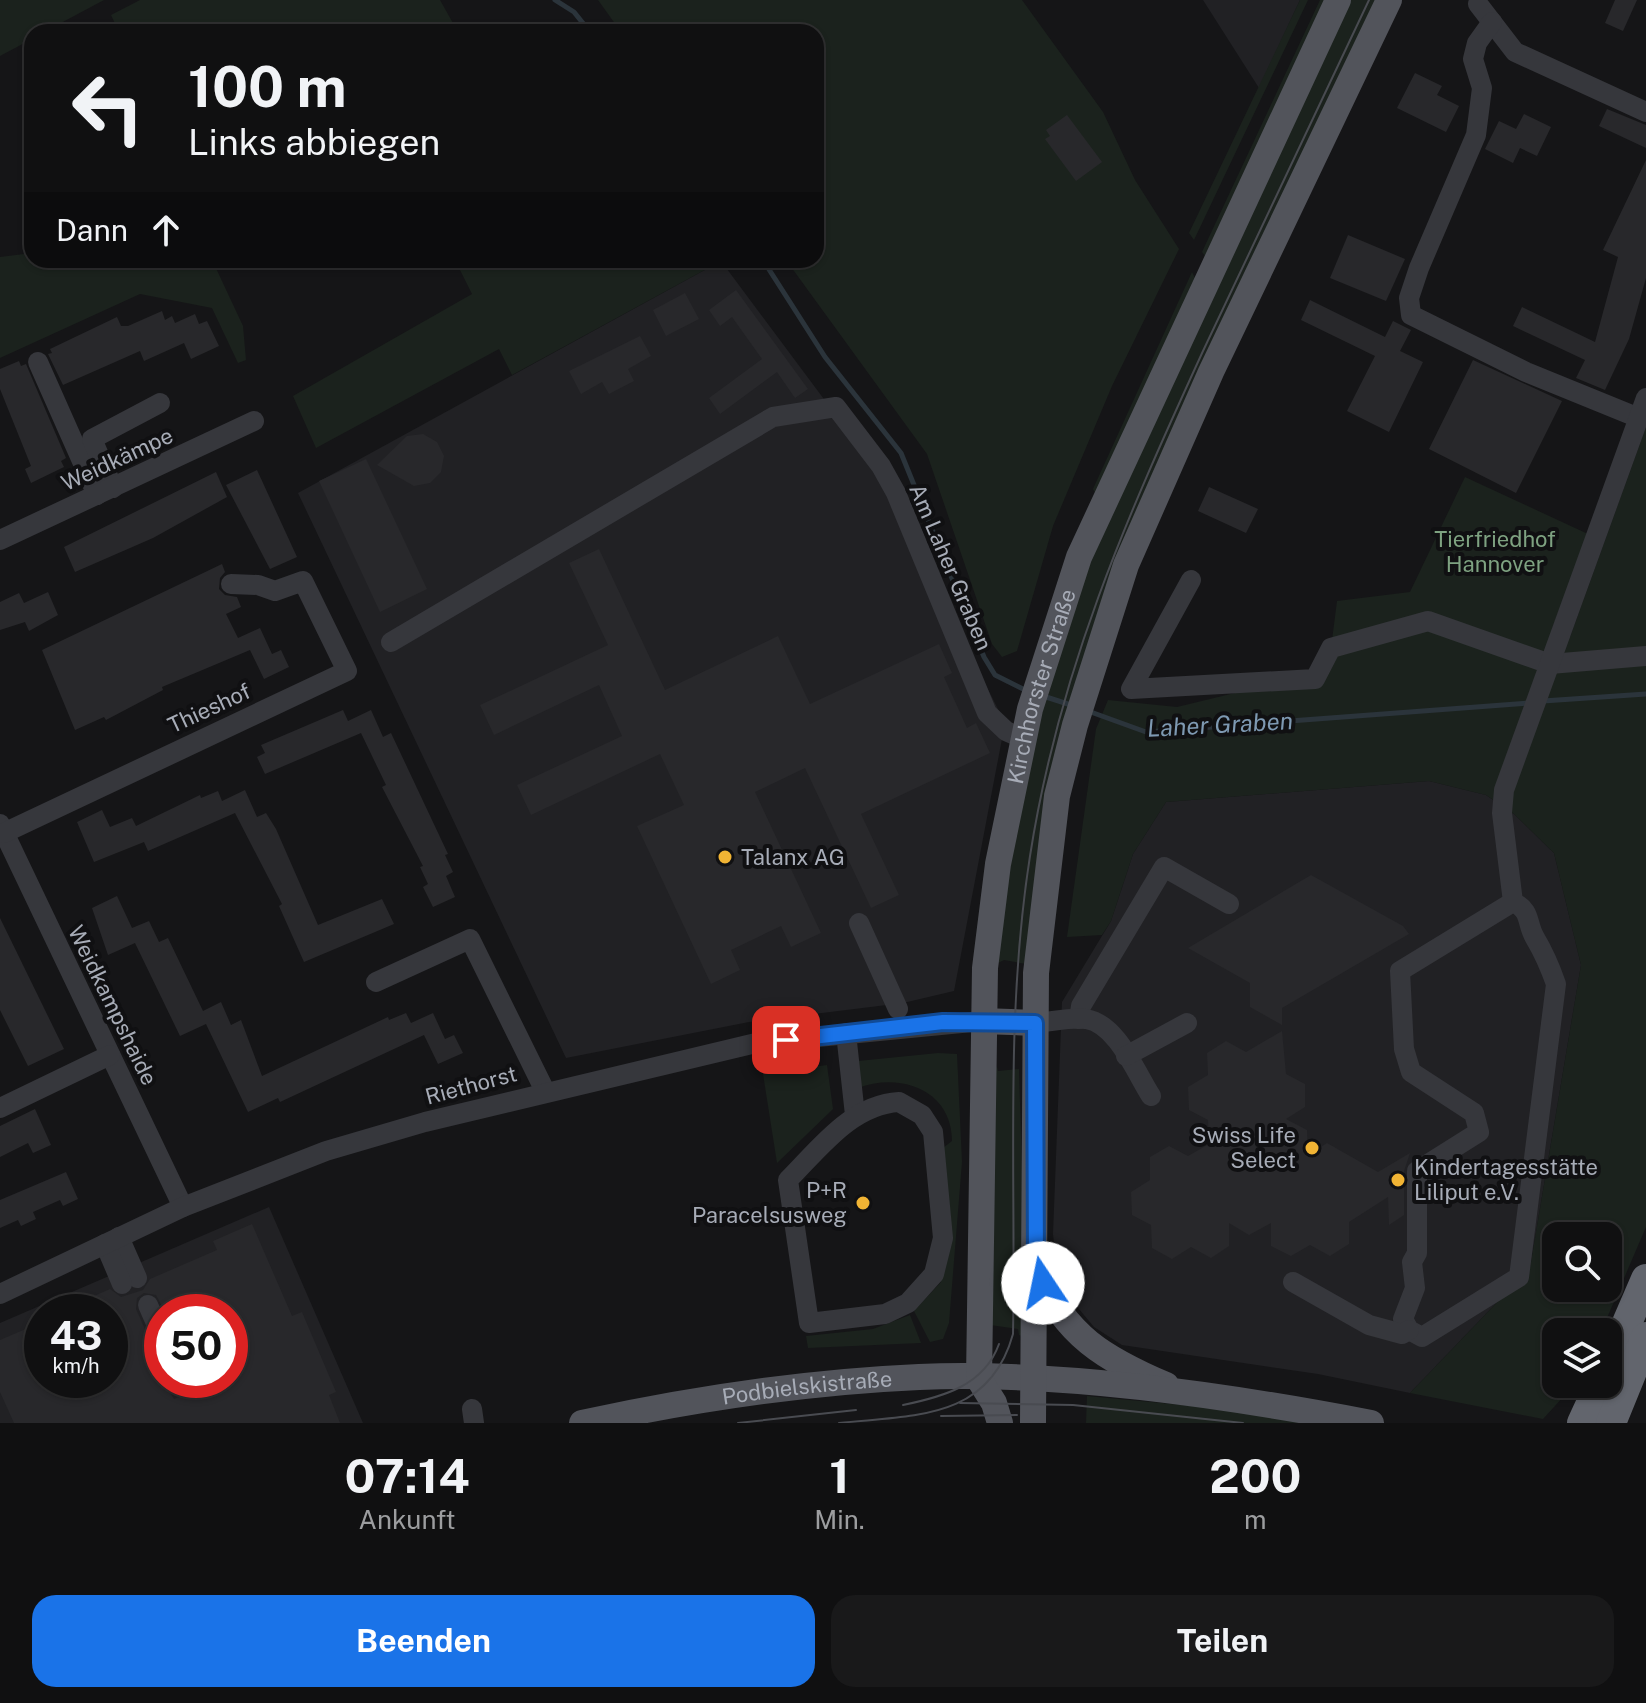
<!DOCTYPE html>
<html lang="de">
<meta charset="utf-8">
<style>
body{margin:0;font-family:"Public Sans",sans-serif;background:#19191a;color:#f1f3f6;height:100vh;display:flex;flex-direction:column;font-size:30px;white-space:nowrap}
*{box-sizing:border-box;margin:0}
p{font-size:26px;color:#9c9d9f}
.icon{flex:none;width:44px;height:44px;fill:none;stroke:currentColor;stroke-width:2;stroke-linecap:round;stroke-linejoin:round}
.map{position:relative;height:1423px;overflow:hidden}
.drawer{display:flex;flex-direction:column;background:#101011;flex:1}
.drawer>*{flex:none}
.hud{position:absolute;left:24px;top:24px;width:800px;height:244px;border-radius:24px;box-shadow:0 2px 6px #0004,0 0 0 2px #303031;background:#101011;color:#f1f3f6;overflow:hidden}
.controls{position:absolute;left:1542px;top:1222px;display:grid;gap:16px}
.controls a{display:grid;place-items:center;width:80px;height:80px;border-radius:16px;background:#101011;box-shadow:0 2px 6px #0004,0 0 0 2px #303031;font-size:40px}
.speed{position:absolute;left:24px;top:1294px;display:flex;gap:16px;font-size:40px;font-weight:700;text-align:center}
.speed>*{display:grid;place-content:center;width:104px;height:104px;border-radius:50%;background:#101011;box-shadow:0 2px 6px #0004,0 0 0 2px #303031;line-height:1}
.speed small{font-size:20px;font-weight:400}
.speed .limit{border:12px solid #d22;background:#fff;color:#111}
.pin{position:absolute;display:grid;place-items:center;width:68px;height:68px;color:#fff;margin:-34px;border-radius:16px;box-shadow:0 4px 12px #0006}
.me{position:absolute;width:88px;margin:-44px;rotate:349deg;stroke-linejoin:round;filter:drop-shadow(0 0 6px #0008)}
.turn{display:flex;align-items:center;gap:28px;height:168px;padding:0 32px;font-size:36px}
.turn .icon{width:104px;height:104px;stroke-width:2.5}
.turn b{display:block;font-size:56px;line-height:68px}
.then{display:flex;align-items:center;height:76px;padding:0 32px;background:#0003;gap:16px;font-size:30px}
.eta{display:flex;justify-content:space-evenly;align-items:center;height:136px;text-align:center}
.eta b{font-size:48px;font-weight:700;line-height:56px}
.button{display:flex;gap:16px;margin-top:auto;padding:16px 32px}
.button a{flex:1;height:92px;border-radius:24px;background:#1a73e8;color:#fff;font-size:32px;font-weight:700;line-height:92px;text-align:center}
.button a+a{background:#19191a;color:#f1f3f6}
.map>svg:first-child{display:block}
</style>
<div class="map">
<svg width="1646" height="1423" viewBox="0 0 1646 1423">
<rect width="100%" height="100%" fill="#151517"/>
<g fill="#212124" fill-rule="evenodd">
<polygon points="1203,0 1300,0 1259,88"/>
<polygon points="721,261 879,473 1005,723 954,991 903,1003 749,1022 566,1058 298,493"/>
<polygon points="1429,781 1486,795 1514,814 1554,853 1581,965 1530,1268 1410,1393 1318,1374 1122,1345 1094,1327 1074,1303 1057,1269 1053,1234 1062,1002 1111,921 1133,854 1166,802"/>
<path d="M269,1207l94,216h-363v-100zM42,1312h68v68h-68zM162,1312h68v68h-68z"/>
</g>
<g fill="#1b221d" fill-rule="evenodd">
<polygon points="0,0 104,0 44,32 32,32 32,39 0,56"/>
<polygon points="140,0 440,0 458,32 119,32 111,15"/>
<polygon points="598,0 1022,0 1103,112 1135,180 1179,249 1112,386 1053,526 1017,651 1002,657 992,644 927,454 786,260 816,260 816,32 621,32"/>
<polygon points="1300,0 1308,0 1194,240 1189,233"/>
<polygon points="1320,0 1328,0 1205,256 1202,252"/>
<polygon points="1347,0 1378,0 1130,535 1026,964 1004,960 998,963 1003,900 1032,741 1082,577"/>
<polygon points="32,253 32,260 198,260 214,264 243,326 246,360 238,363 212,308 140,294 0,358 0,257"/>
<polygon points="455,260 704,260 710,267 512,375 499,349 316,448 293,396 472,294"/>
<polygon points="1192,272 1196,280 1095,493 1093,489"/>
<path d="M1646,427v800l-45,105h-45v52h19l-32,35 -133,-26 120,-125 51,-303 -27,-112 -40,-39 -28,-19 -57,-14 -263,21 -33,52 -22,67 -9,14 -35,2 29,-208 12,-29 69,7 107,-26 31,-2 16,-31 6,-47 73,-9 55,-115 123,57 -36,95 18,8zM1556,1236h52v52h-52z"/>
<path d="M938,1053l19,1 5,108 -13,161 -6,16 -13,3 -16,-31 27,-29 -3,-3 13,-59 -8,-72 9,-7c0,-52 -53,-69 -94,-53v-27z"/>
<polygon points="827,1065 833,1109 777,1163 763,1074"/>
<polygon points="997,1067 998,1071 1019,1069 1027,1338 1019,1335 1018,1329 990,1325 994,1252 991,1068"/>
<polygon points="910,1315 921,1343 808,1348 806,1336 873,1329"/>
<polygon points="1087,1396 1235,1410 1314,1423 1086,1423"/>
</g>
<g fill="none" stroke-linecap="round" stroke-linejoin="round">
<g stroke="#2b343b" stroke-width="5">
<polyline points="555,0 574,12 590,32"/>
<polyline points="763,260 825,357 901,453 984,657 995,675 1029,692"/>
<polyline points="1043,696 1071,705"/>
<polyline points="1543,701 1646,694"/>
<polyline points="1088,711 1146,732 1529,703"/>
</g>
</g>
<g fill="#28282b" fill-rule="evenodd">
<polygon points="1615,0 1637,0 1623,31 1605,23"/>
<polygon points="1415,73 1442,86 1437,95 1459,106 1446,132 1397,108"/>
<polygon points="1607,109 1646,125 1646,148 1599,126"/>
<polygon points="1524,114 1551,127 1537,156 1520,148 1513,163 1485,149 1499,121 1516,129"/>
<polygon points="1067,115 1102,162 1076,181 1045,139 1050,136 1046,130"/>
<polygon points="1646,160 1646,278 1629,339 1605,390 1576,378 1585,360 1513,326 1522,307 1595,342 1618,257 1603,250"/>
<polygon points="1348,235 1405,259 1386,301 1330,278"/>
<polygon points="736,290 808,389 795,398 777,372 720,414 709,398 762,359 732,317 720,326 709,310"/>
<polygon points="685,293 699,319 666,336 653,310"/>
<polygon points="1310,300 1385,337 1393,321 1411,330 1400,351 1423,362 1389,432 1347,411 1375,356 1301,320"/>
<polygon points="162,311 165,320 172,316 175,323 195,314 199,324 207,321 219,346 191,359 184,343 144,361 140,351 63,385 48,354 52,353 50,349 117,317 121,326 128,326"/>
<polygon points="640,336 651,356 628,369 634,381 609,394 602,382 581,394 569,371"/>
<polygon points="1473,360 1562,401 1516,493 1429,449"/>
<polygon points="19,361 21,366 26,364 66,458 61,461 64,467 31,483 25,469 31,466 0,389 0,369"/>
<polygon points="423,434 437,442 444,456 441,472 430,483 414,486 377,465 407,436"/>
<polygon points="366,459 427,589 380,612 319,481"/>
<polygon points="257,470 297,557 270,569 226,485"/>
<polygon points="216,472 227,497 153,538 75,572 64,547"/>
<polygon points="1209,487 1258,509 1246,533 1198,511"/>
<polygon points="599,549 665,690 778,636 810,704 939,644 952,673 944,677 967,728 976,723 990,753 861,814 899,895 871,908 805,768 755,792 821,933 791,947 781,926 731,950 740,970 711,984 637,826 684,805 660,754 531,815 517,785 622,736 599,685 494,735 480,705 608,645 569,563"/>
<polygon points="222,564 225,572 220,578 219,589 225,595 237,597 241,607 226,614 238,638 260,628 272,654 281,650 289,667 264,679 250,650 162,687 163,690 106,720 104,717 75,730 42,650"/>
<polygon points="48,592 58,615 29,631 25,622 0,630 0,602 19,593 24,603"/>
<polygon points="343,710 348,721 371,710 383,737 391,733 448,854 445,855 453,872 446,876 455,897 433,907 423,887 428,884 420,867 423,866 382,787 386,785 361,733 265,774 257,757 265,753 261,745"/>
<polygon points="245,790 257,817 266,813 276,829 318,925 382,899 394,924 304,962 279,906 282,904 235,813 148,851 144,842 94,862 77,822 102,810 110,827 132,818 136,826 200,795 201,798 218,791 222,801"/>
<polygon points="1311,875 1403,926 1409,934 1282,1008 1282,1025 1250,1007 1250,983 1188,948"/>
<polygon points="117,896 132,928 149,921 159,942 168,938 203,1011 221,1002 231,1025 241,1020 262,1076 388,1017 389,1020 406,1013 411,1023 433,1013 445,1039 454,1035 463,1053 438,1064 424,1035 280,1102 278,1098 248,1112 206,1024 180,1036 135,943 108,955 92,908"/>
<polygon points="0,918 64,1049 28,1066 0,1010"/>
<polygon points="1282,1031 1286,1074 1305,1084 1305,1107 1286,1119 1307,1130 1308,1155 1327,1143 1378,1172 1410,1153 1404,1171 1404,1215 1389,1225 1388,1197 1349,1222 1349,1244 1330,1256 1310,1245 1291,1256 1271,1246 1271,1223 1249,1235 1229,1223 1229,1246 1211,1258 1191,1247 1172,1259 1152,1248 1151,1225 1132,1215 1131,1192 1150,1180 1150,1157 1169,1146 1188,1156 1209,1144 1208,1120 1189,1110 1188,1087 1208,1075 1207,1053 1226,1041 1246,1052"/>
<polygon points="35,1109 51,1145 33,1153 28,1143 0,1157 0,1126"/>
<polygon points="66,1172 78,1199 63,1206 60,1200 33,1212 36,1219 21,1226 18,1220 0,1228 0,1200"/>
<path d="M252,1224l40,92 10,-4 34,80 -7,3 11,28h-326l-14,-31v-52l42,-18v58h68v-68h-52l52,-23 11,8 22,-7 7,-11 67,-29 -4,-9zM144,1293l12,2 9,17h65v68h-12l-44,19 -12,-19v-38l-14,-6 -12,-27 1,-11z"/>
</g>
<g fill="none" stroke-linecap="round" stroke-linejoin="round">
<g stroke="#36373c" stroke-width="20">
<polyline points="1478,4 1515,52 1646,112"/>
<polyline points="1492,22 1477,43 1473,59 1482,88 1476,135 1419,268 1409,298 1411,315 1526,372 1639,418"/>
<polyline points="38,362 97,495"/>
<polyline points="113,488 92,439 160,403"/>
<polyline points="0,540 254,421"/>
<polyline points="1191,580 1131,689 1315,679 1331,648 1428,621 1550,664 1646,656"/>
<polyline points="391,642 773,417 836,407 881,466 896,493 987,713 1006,731 1024,739"/>
<polyline points="0,824 183,1207"/>
<polyline points="4,833 347,671 303,581 275,591 258,585 231,584"/>
<path d="M1513,902l-113,69 4,78 7,23 63,41 5,19 -62,39v82l-5,9 3,26 -12,31 6,11 13,7 97,-60 37,-293c-6,-17 -12,-31 -21,-46 -9,-15 -3,-27 -22,-36l-11,-89 2,-23 142,-392"/>
<polyline points="859,923 898,1009"/>
<polyline points="376,982 470,939 545,1091"/>
<polyline points="1079,1019 1081,1006 1164,867 1229,904"/>
<path d="M1035,1023c16,-1 36,-6 51,-4 31,5 49,52 65,77"/>
<polyline points="846,1033 855,1115"/>
<polyline points="1126,1056 1187,1023"/>
<path d="M899,1102l23,13 11,17 10,106 -9,36 -26,29 -23,11 -76,9 -21,-143c32,-32 63,-75 111,-78z"/>
<polyline points="0,1108 110,1055"/>
<polyline points="119,1237 137,1278"/>
<polyline points="105,1244 122,1284"/>
<polyline points="1293,1282 1369,1325 1402,1334 1409,1330"/>
<polyline points="0,1294 183,1207 326,1151 425,1122 756,1043 982,1021"/>
<polyline points="148,1305 159,1330"/>
<polyline points="472,1409 474,1423"/>
</g>
<g stroke="#52545b" stroke-width="26">
<polyline points="982,1021 1035,1023"/>
<path d="M1038,1272c27,64 67,87 128,113"/>
<path id="s1" d="M582,1423c111,-24 223,-41 337,-46 142,-6 312,19 452,46"/>
<path id="s2" d="M1000,1423l-6,-20 -15,-24 6,-411 13,-104 32,-155 49,-152 259,-557"/>
<polyline points="1033,1423 1036,973 1057,796 1075,725 1126,565 1211,372 1389,0"/>
</g>
<g stroke="#62656d" stroke-width="30">
<polyline points="1608,1367 1646,1279"/>
<polyline points="1582,1423 1600,1384"/>
<polyline points="1611,1423 1646,1337"/>
</g>
<g stroke="#494b51" stroke-width="2">
<polyline points="960,1403 1073,1405 1243,1423"/>
<path d="M903,1405c39,-8 81,-19 96,-61"/>
<polyline points="941,1416 1017,1415"/>
<polyline points="738,1423 856,1410"/>
<path d="M839,1423c74,-8 150,-2 174,-89 3,-161 -8,-319 17,-478 29,-186 96,-337 173,-505 55,-118 111,-234 166,-351"/>
</g>
</g>
<g fill="none" stroke-linecap="round" stroke-linejoin="round">
<defs>
<polyline id="route" points="786,1040 943,1022 1035,1023 1036,1266 1043,1283"/>
</defs>
<use href="#route" stroke="#114b97" stroke-width="20"/>
<use href="#route" stroke="#1a73e8" stroke-width="14"/>
</g>
<g fill="#f1b434" stroke="#101012" stroke-width="3">
<circle cx="725" cy="857" r="8"/>
<circle cx="1312" cy="1148" r="8"/>
<circle cx="1398" cy="1180" r="8"/>
<circle cx="863" cy="1203" r="8"/>
</g>
<g text-anchor="middle" dominant-baseline="central" stroke-width="8" stroke-linejoin="round" paint-order="stroke">
<g font-size="22" fill="#a7acb7" stroke="#101012">
<text transform="translate(117 459) rotate(-25)">Weidkämpe</text>
<text transform="translate(951 567) rotate(67)">Am Laher Graben</text>
<text stroke="none"><textPath href="#s2" startOffset="748">Kirchhorster Straße</textPath></text>
<text transform="translate(209 708) rotate(-25)">Thieshof</text>
<text transform="translate(113 1005) rotate(64)">Weidkampshaide</text>
<text transform="translate(471 1085) rotate(-15)">Riethorst</text>
<text stroke="none"><textPath href="#s1" startOffset="228">Podbielskistraße</textPath></text>
</g>
<g font-size="22" fill="#7ea281" stroke="#101012">
<text x="1495" y="539">Tierfriedhof<tspan x="1495" dy="25">Hannover</tspan></text>
</g>
<g font-size="22" fill="#a7acb7" stroke="#101012" text-anchor="start">
<text x="741" y="857">Talanx AG</text>
<text x="1296" y="1135" text-anchor="end">Swiss Life<tspan x="1296" dy="25">Select</tspan></text>
<text x="1414" y="1167">Kindertagesstätte<tspan x="1414" dy="25">Liliput e.V.</tspan></text>
<text x="847" y="1190" text-anchor="end">P+R<tspan x="847" dy="25">Paracelsusweg</tspan></text>
</g>
<g font-size="24" font-style="italic" fill="#7e99b2" stroke="#101012">
<text transform="translate(1220 724) rotate(-3)">Laher Graben</text>
</g>
</g>
</svg>
<div class="controls">
<a><svg class="icon" aria-label="search" viewBox="0 0 24 24"><circle cx="10" cy="10" r="6"/><path d="M15 15l6 6"/></svg></a>
<a><svg class="icon" aria-label="layers" viewBox="0 0 24 24"><path d="M12 4l9 5-9 5-9-5zM3 14l9 5 9-5"/></svg></a>
</div>
<div class="speed"><div>43<small>km/h</small></div><div class="limit">50</div></div>
<div class="pin" style="left:786px;top:1040px;background:#d93025"><svg class="icon" aria-label="arrive" viewBox="0 0 24 24"><path d="M6 21V4h12l-3 4 3 4H6"/></svg></div>
<svg class="me" style="left:1043px;top:1283px" viewBox="-20 -20 40 40"><circle r="19" fill="#fff"/><path d="M0-13L10 11 0 6-10 11z" fill="#1a73e8"/></svg>
<div class="hud">
<div class="turn"><svg class="icon" aria-label="left" viewBox="0 0 24 24"><path d="M17 20v-9H6M10 6l-5 5 5 5"/></svg><div><b>100 m</b>Links abbiegen</div></div>
<div class="then">Dann<svg class="icon" aria-label="ahead" viewBox="0 0 24 24"><path d="M12 20V5M6 11l6-6 6 6"/></svg></div>
</div>
</div>
<section class="drawer">
<div class="eta">
<div><b>07:14</b><p>Ankunft</p></div>
<div><b>1</b><p>Min.</p></div>
<div><b>200</b><p>m</p></div>
</div>
<div class="button"><a>Beenden</a><a>Teilen</a></div>
</section>
